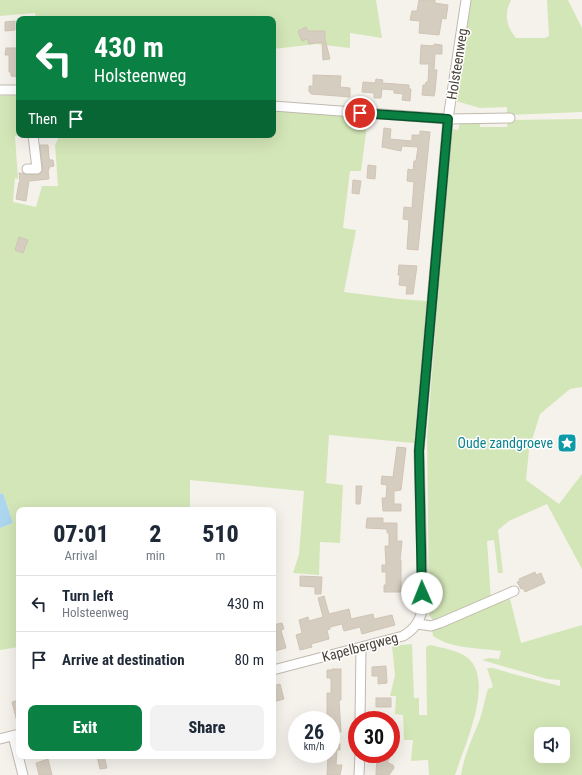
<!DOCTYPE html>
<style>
body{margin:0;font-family:"Roboto Condensed",sans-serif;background:#f2f2f3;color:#1f2937;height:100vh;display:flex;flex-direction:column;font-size:15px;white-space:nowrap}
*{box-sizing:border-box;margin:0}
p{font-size:13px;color:#747a83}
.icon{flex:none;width:22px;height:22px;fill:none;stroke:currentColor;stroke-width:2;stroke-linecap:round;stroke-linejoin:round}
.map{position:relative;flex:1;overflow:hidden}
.drawer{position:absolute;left:16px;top:507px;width:260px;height:252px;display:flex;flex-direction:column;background:#fff;border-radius:8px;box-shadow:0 4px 16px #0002}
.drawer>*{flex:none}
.hud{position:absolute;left:16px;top:16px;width:260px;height:122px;border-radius:8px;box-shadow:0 4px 16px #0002;background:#0b8043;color:#fff;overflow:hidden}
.buttons{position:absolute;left:534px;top:727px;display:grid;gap:8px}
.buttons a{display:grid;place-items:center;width:36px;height:36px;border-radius:8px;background:#fff;box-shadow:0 4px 16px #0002;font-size:20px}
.speed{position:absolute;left:288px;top:711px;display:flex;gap:8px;font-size:20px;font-weight:700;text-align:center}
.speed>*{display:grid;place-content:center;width:52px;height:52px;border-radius:50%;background:#fff;box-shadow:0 4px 16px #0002;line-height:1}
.speed small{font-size:10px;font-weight:400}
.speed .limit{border:6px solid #d22;background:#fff;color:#111}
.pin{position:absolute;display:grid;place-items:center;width:34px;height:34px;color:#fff;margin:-17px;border:2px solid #fff;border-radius:50%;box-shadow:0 1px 4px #0007}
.me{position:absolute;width:44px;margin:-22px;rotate:359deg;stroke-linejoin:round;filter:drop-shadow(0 0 3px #0008)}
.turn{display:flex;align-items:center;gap:14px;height:84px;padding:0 12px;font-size:18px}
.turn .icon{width:52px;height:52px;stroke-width:2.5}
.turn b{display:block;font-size:28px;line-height:34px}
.then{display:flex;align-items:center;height:38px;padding:0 12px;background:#0003;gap:8px;font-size:15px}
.eta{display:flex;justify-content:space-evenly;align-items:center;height:68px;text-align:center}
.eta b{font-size:24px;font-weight:800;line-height:28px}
.button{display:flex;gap:8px;margin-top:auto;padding:8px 12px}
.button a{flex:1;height:46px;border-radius:8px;background:#0b8043;color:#fff;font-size:16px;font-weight:800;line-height:46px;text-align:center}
.button a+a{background:#f2f2f3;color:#1f2937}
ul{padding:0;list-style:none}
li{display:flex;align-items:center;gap:12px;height:56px;padding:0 12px;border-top:1px solid #e0e1e3}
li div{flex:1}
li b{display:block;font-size:15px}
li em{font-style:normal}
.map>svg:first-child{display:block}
</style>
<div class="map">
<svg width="582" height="775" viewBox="0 0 582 775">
<rect width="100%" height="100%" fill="#f5f2ec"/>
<g fill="#d3e6b7" fill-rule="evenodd">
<polygon points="0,0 376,0 382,38 350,33 350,48 316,44 273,49 273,19 36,19 35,13 0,16"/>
<path d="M471,0h40c-7,14 -5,26 5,38h29l4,-2 -2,-36h21l14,28v84l-75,3v-8l-27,1 -24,-7z"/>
<polygon points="19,95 19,135 21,135 15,136 18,179 15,178 13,202 36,207 42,186 58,186 55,145 60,135 273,135 273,109 368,118 361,171 350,171 343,228 356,230 344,292 399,299 427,301 414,443 329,435 326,483 343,485 340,543 320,542 319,575 293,573 299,554 304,491 190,480 190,510 19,510 19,647 0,650 0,528 13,523 3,493 0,494 0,96"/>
<polygon points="582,119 582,387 570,389 540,414 529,450 526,480 559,504 582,474 582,569 547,504 509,521 498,530 503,573 498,573 494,540 487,541 491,600 433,620 429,615 427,437 451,131 453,129 458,130 460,123 480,120 480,127 507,127 508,120"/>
<path d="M510,599l11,44 61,-18v150h-121c3,-20 12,-38 19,-56 3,-10 5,-21 8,-30l5,-2 -6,-19h6l20,6 47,12v-6l-13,-1 -65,-19 7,-2 10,1 2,-8c-22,-3 -49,-2 -68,-15l-1,-6 6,-4zM541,734h22v22h-22z"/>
<path d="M412,644l2,54h5v17h8l-1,-68 4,-2c12,3 28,5 38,13 27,23 -4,89 -13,117h-26l-1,-15 -17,1 2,-21h-9l-1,-25 -8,-1 1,-18h-6l5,-21 -3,-29z"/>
</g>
<polygon fill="#acd6ed" points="3,493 13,523 0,528 0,494"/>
<g fill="#d6cdc1" stroke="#d0c4b5">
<polygon points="419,0 427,1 427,0 435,0 435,3 448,5 446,19 442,18 439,35 419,33 420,21 410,20 412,11 417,11"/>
<polygon points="15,21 15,30 5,31 5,22"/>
<polygon points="306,27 308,31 325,31 325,39 330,59 323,60 322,42 309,44 307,39 302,41 298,31"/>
<polygon points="434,44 442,45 442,54 435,54 434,70 437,70 435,91 434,96 422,95 423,85 425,85 426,82 428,82 429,64 420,64 421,45 434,46"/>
<polygon points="6,48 18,48 19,77 11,76 11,72 9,72 9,55 5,55"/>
<polygon points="313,75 341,76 340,87 350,88 350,97 311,94 311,92 309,92 309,86 313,86"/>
<polygon points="376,79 383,80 382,83 409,85 409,89 411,89 410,101 402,100 403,94 394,93 394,90 382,89 381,98 374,98 374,93 362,92 363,82 375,83"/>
<polygon points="384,128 391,129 390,139 412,141 412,135 420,135 420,131 430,132 418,250 407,249 409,220 403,219 404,207 412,208 414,182 407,181 408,169 413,170 414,161 416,161 418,147 402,146 401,151 382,147"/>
<polygon points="40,145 48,145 49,158 50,160 53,160 54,166 49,167 49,170 48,170 49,179 29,181 26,201 16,199 19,182 20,182 19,173 37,175 43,171"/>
<polygon points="368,165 376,166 375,179 367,178"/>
<polygon points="353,180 361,181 359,194 352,193"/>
<polygon points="19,237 28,240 23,253 15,250"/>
<polygon points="399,265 417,266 413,294 406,294 407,286 399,285 400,275 398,275"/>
<polygon points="397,447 406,448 401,490 394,491 394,504 401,504 401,511 383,511 382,498 386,498 387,485 381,484 382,476 393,477"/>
<polygon points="356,486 362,486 360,504 356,504"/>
<polygon points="367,518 383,518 383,523 397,523 397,541 402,541 400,560 401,560 401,592 384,592 384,585 386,585 386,572 382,572 382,565 386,565 385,546 389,546 389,533 387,533 387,529 366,528"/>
<polygon points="535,572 536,575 541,573 545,583 525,592 523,588 521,589 517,582 520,581 519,579"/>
<polygon points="300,576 322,577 321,594 315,594 315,587 300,586"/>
<polygon points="324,596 329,614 349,609 351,619 373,614 374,619 392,615 395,625 362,634 360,627 344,631 342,624 330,627 330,629 327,630 329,639 311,644 312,647 300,650 296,635 302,633 299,620 308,617 309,621 323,617 318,598"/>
<polygon points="282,623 284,629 281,630 286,648 275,651 273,641 273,625"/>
<polygon points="386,666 387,683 378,684 378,676 372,676 372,667"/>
<polygon points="332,669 341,669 341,700 339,700 341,732 338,732 338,744 340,744 340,750 337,750 336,765 342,765 340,775 327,775 328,754 331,754 331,720 327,720 327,693 331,693 331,678 327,678 327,670 332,670"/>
<polygon points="280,684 284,699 273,702 273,686"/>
<rect x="376" y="698" width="15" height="9"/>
<polygon points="19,700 19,722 17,722 12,702"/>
<polygon points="377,754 392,754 387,762 393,765 394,768 389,775 376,775"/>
<polygon points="97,756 104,756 107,768 100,769"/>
<polygon points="48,759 52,775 39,775 36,763"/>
</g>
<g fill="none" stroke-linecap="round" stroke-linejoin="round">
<defs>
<g id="minor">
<polyline points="0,90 19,90"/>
<polyline points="273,106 448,119 510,118"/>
<polyline points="27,169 37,169 33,135"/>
<polyline points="418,624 431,626 440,623 514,591"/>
<path d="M273,670l130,-34c12,-7 16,-14 20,-28l-4,-157 29,-332 18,-119"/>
<polyline points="360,720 361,648"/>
<polyline points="13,736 23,775"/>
<polyline points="0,739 19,734"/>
<polyline points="359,775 360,754"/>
</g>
</defs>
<use href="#minor" stroke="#c0b9ae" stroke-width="11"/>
<use href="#minor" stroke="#fff" stroke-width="9"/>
</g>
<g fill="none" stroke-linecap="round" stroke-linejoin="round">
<defs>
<polyline id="route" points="360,113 448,119 419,451 422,593"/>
</defs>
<use href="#route" stroke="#07532c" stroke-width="10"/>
<use href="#route" stroke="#0b8043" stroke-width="7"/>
</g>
<defs>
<symbol id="sight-square" viewBox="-11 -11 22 22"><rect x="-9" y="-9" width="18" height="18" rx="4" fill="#0f9aa8" stroke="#fff"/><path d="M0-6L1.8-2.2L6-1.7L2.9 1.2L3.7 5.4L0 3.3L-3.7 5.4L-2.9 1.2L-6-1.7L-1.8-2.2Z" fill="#fff"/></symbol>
</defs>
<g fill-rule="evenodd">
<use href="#sight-square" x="556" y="432" width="22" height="22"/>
</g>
<g text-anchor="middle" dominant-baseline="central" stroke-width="3" stroke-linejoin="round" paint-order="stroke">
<g font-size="14" fill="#494239" stroke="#fff">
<text transform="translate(457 64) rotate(-81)">Holsteenweg</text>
<text transform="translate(360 647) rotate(-15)">Kapelbergweg</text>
</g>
<g font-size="14" fill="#0d838f" stroke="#fff" text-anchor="end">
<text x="553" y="443">Oude zandgroeve</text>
</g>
</g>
</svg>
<div class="buttons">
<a><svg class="icon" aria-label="sound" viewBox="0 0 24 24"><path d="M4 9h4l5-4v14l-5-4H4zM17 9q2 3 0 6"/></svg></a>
</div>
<div class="speed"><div>26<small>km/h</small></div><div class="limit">30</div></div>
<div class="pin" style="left:360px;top:113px;background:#d93025"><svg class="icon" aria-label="arrive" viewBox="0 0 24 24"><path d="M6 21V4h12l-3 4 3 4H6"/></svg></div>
<svg class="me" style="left:422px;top:593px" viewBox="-20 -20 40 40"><circle r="19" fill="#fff"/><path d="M0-13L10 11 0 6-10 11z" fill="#0b8043"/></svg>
<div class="hud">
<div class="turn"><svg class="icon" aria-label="left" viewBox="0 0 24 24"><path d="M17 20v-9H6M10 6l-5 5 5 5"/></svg><div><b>430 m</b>Holsteenweg</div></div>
<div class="then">Then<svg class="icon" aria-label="arrive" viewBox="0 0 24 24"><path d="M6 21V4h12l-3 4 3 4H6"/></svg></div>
</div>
<section class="drawer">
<div class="eta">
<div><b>07:01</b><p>Arrival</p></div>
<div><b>2</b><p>min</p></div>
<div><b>510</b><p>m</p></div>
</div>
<ul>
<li><svg class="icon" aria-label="left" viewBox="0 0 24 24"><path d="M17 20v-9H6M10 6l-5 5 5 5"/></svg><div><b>Turn left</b><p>Holsteenweg</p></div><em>430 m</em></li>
<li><svg class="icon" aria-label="arrive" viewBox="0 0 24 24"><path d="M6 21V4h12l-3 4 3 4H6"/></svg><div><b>Arrive at destination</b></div><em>80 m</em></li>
</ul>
<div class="button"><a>Exit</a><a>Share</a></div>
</section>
</div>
